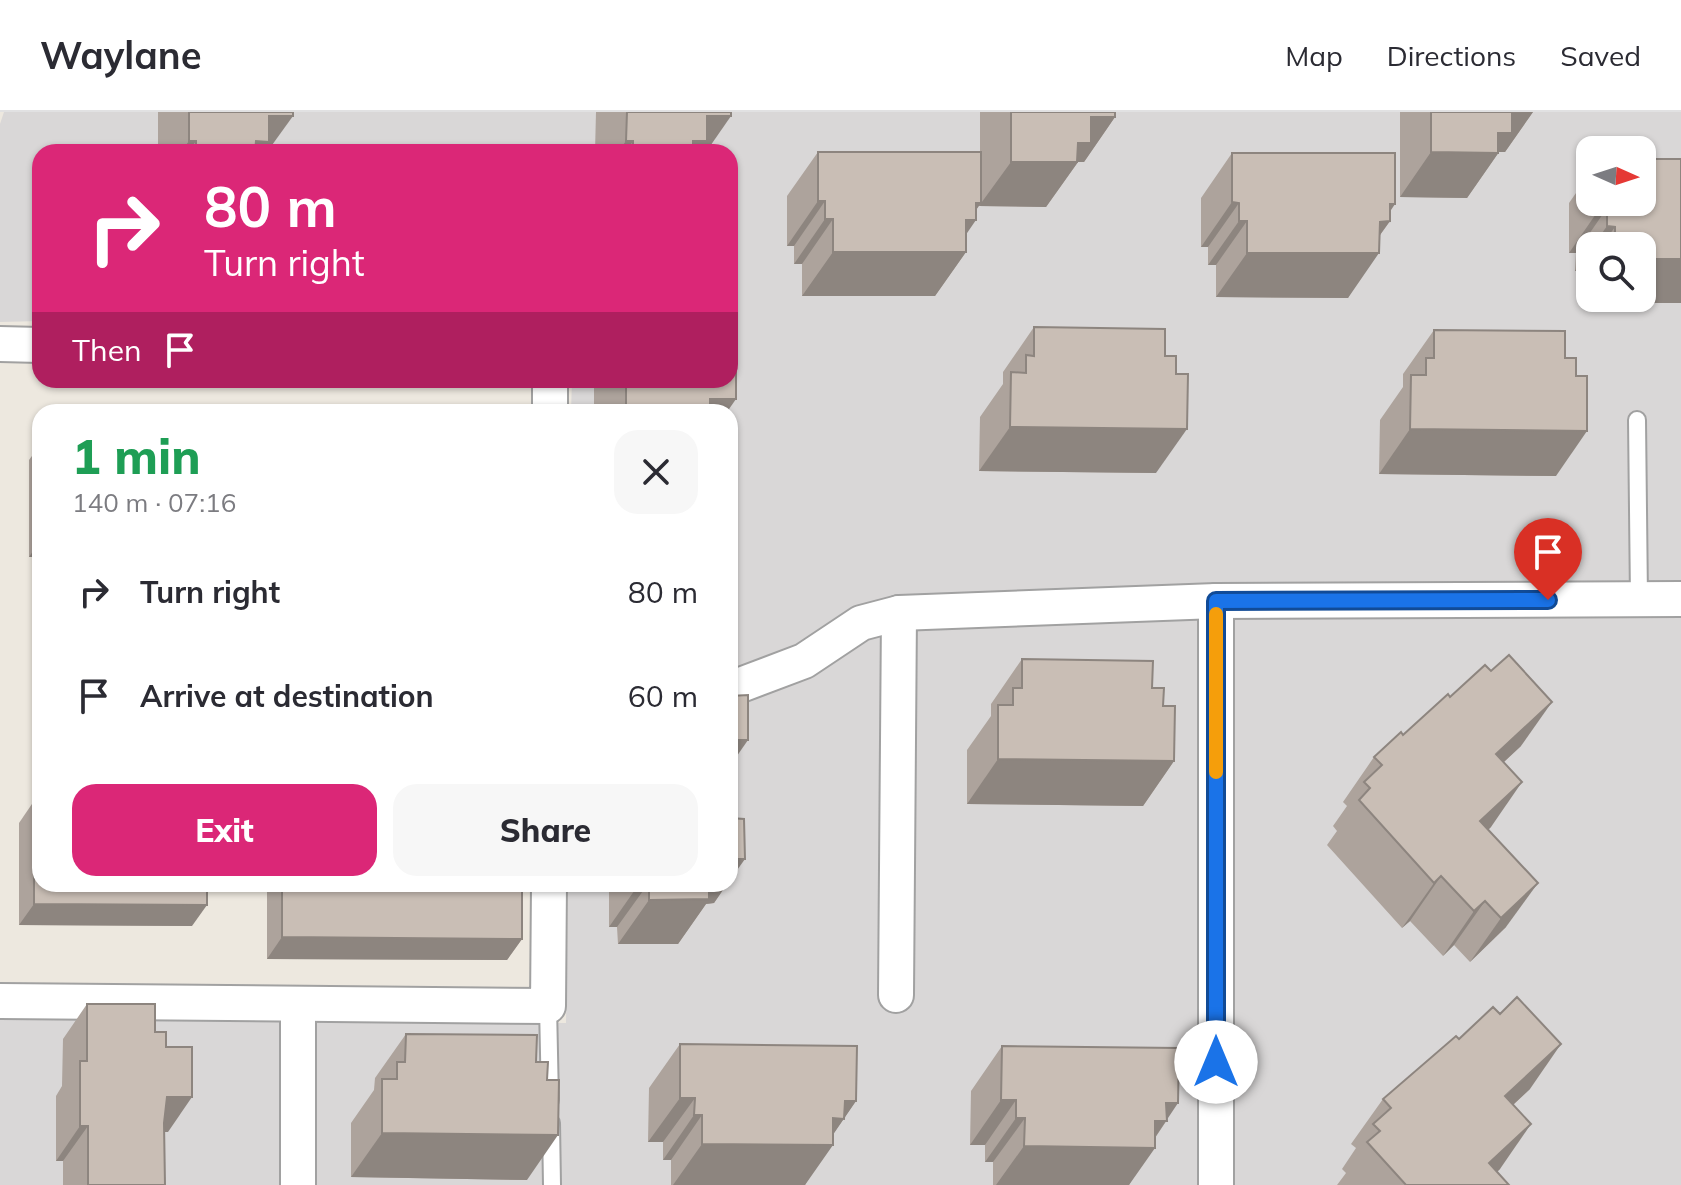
<!DOCTYPE html>
<meta charset="utf-8">
<style>
body{margin:0;font-family:Mulish,sans-serif;background:#f7f7f7;color:#2b2b33;height:100vh;display:flex;flex-direction:column;font-size:30px;white-space:nowrap}
*{box-sizing:border-box;margin:0}
p{font-size:26px;color:#7c7c81}
.icon{flex:none;width:44px;height:44px;fill:none;stroke:currentColor;stroke-width:2;stroke-linecap:round;stroke-linejoin:round}
.map{position:relative;flex:1;overflow:hidden}
.details{position:absolute;left:32px;top:292px;width:706px;height:488px;display:flex;flex-direction:column;background:#fff;border-radius:24px;box-shadow:0 2px 6px #0004}
.details>*{flex:none}
.hud{position:absolute;left:32px;top:32px;width:706px;height:244px;border-radius:24px;box-shadow:0 2px 6px #0004;background:#db2777;color:#fff;overflow:hidden}
.needle{width:52px;rotate:93deg}
.controls{position:absolute;left:1576px;top:24px;display:grid;gap:16px}
.controls a{display:grid;place-items:center;width:80px;height:80px;border-radius:16px;background:#fff;box-shadow:0 2px 6px #0004;font-size:40px}
.pin{position:absolute;display:grid;place-items:center;width:68px;height:68px;color:#fff;margin:-82px -34px;border-radius:50% 50% 50% 0;rotate:-45deg;box-shadow:0 0 8px #0007}
.pin .icon{rotate:45deg}
.me{position:absolute;width:88px;margin:-44px;rotate:0deg;stroke-linejoin:round;filter:drop-shadow(0 0 6px #0008)}
.turn{display:flex;align-items:center;gap:28px;height:168px;padding:0 40px;font-size:36px}
.turn .icon{width:104px;height:104px;stroke-width:2.5}
.turn b{display:block;font-size:56px;line-height:68px}
.then{display:flex;align-items:center;height:76px;padding:0 40px;background:#0003;gap:16px;font-size:30px}
.round{display:grid;place-items:center;flex:none;width:84px;height:84px;border-radius:24px;background:#f7f7f7}
.head{display:flex;align-items:center;justify-content:space-between;height:136px;padding:0 40px}
h1{font-size:48px;font-weight:800;line-height:60px;color:#1e9e55}
.button{display:flex;gap:16px;margin-top:auto;padding:16px 40px}
.button a{flex:1;height:92px;border-radius:24px;background:#db2777;color:#fff;font-size:32px;font-weight:800;line-height:92px;text-align:center}
.button a+a{background:#f7f7f7;color:#2b2b33}
ul{padding:0;list-style:none}
li{display:flex;align-items:center;gap:24px;height:104px;padding:0 40px}
li div{flex:1}
li b{display:block;font-size:30px}
li em{font-style:normal}
header{display:flex;align-items:center;gap:48px;box-sizing:border-box;height:112px;padding:0 40px;background:#fff;border-bottom:2px solid #e1e1e2}
header strong{font-size:38px}
nav{display:flex;gap:44px;margin-inline-start:auto;font-size:28px}
.map>svg:first-child{display:block}
</style>
<header>
<strong>Waylane</strong>
<nav><a>Map</a><a>Directions</a><a>Saved</a></nav>
</header>
<div class="map">
<svg width="1681" height="1073" viewBox="0 0 1681 1073">
<rect width="100%" height="100%" fill="#ede8df"/>
<path fill="#d9d7d7" fill-rule="evenodd" d="M4,0h1677v1073h-1681v-167l566,5 2,-139h162v-472h-159l1,-32h158v-228h-690v169l-40,1v-198zM1590,38h52v52h-52zM1590,134h52v52h-52z"/>
<g fill="none" stroke-linecap="round" stroke-linejoin="round">
<defs>
<g id="lane">
<polyline points="1637,308 1639,487"/>
<polyline points="548,894 550,988"/>
<polyline points="551,1011 552,1073"/>
</g>
<g id="street">
<polyline points="0,232 40,233"/>
<polyline points="550,268 550,300"/>
<polyline points="1216,489 1216,1073"/>
<polyline points="730,577 804,549 861,511 899,501 1216,489 1681,487"/>
<polyline points="896,883 899,501"/>
<polyline points="0,889 548,894 549,772"/>
<polyline points="298,1073 298,892"/>
</g>
</defs>
<use href="#lane" stroke="#a1a1a1" stroke-width="20"/>
<use href="#street" stroke="#a1a1a1" stroke-width="38"/>
<use href="#lane" stroke="#fff" stroke-width="16"/>
<use href="#street" stroke="#fff" stroke-width="34"/>
</g>
<g fill="#ada39c" fill-rule="evenodd">
<polygon points="158,0 293,0 267,40 158,40"/>
<polygon points="596,0 731,0 706,40 595,40"/>
<polygon points="980,0 1115,0 1115,5 1084,50 1078,50 1046,95 979,94 979,93 976,98 966,123 966,140 935,184 802,184 802,152 794,152 794,134 787,134 787,84 818,40 980,40"/>
<polygon points="1400,0 1533,0 1505,40 1499,40 1467,86 1400,85"/>
<polygon points="1232,41 1390,100 1390,109 1380,123 1348,186 1216,185 1216,153 1208,153 1208,135 1201,135 1201,86"/>
<path d="M1681,47v144h-97v-32h-9l1,-18h-7v-50l21,-30v29h52zM1590,134h52l-52,52z"/>
<polygon points="1034,215 1156,361 979,359 980,305 1003,272 1003,260"/>
<polygon points="1434,218 1556,364 1379,362 1380,308 1403,275 1403,262"/>
<polygon points="594,268 730,268 727,300 594,300"/>
<polygon points="40,333 40,445 29,445 29,348"/>
<polygon points="1022,547 1152,576 1163,594 1174,649 1143,694 967,692 967,638 991,604 991,592"/>
<polygon points="1450,585 1521,634 1504,650 1491,715 1488,718 1506,815 1470,850 1454,833 1443,844 1410,809 1402,816 1327,733 1337,719 1333,714 1347,694 1343,690 1374,645"/>
<polygon points="34,689 192,814 19,813 19,711"/>
<polygon points="267,772 522,772 522,827 507,848 267,847"/>
<polygon points="609,772 727,772 714,791 706,792 678,832 618,832 617,815 609,815"/>
<polygon points="87,892 155,920 168,1020 164,1020 165,1073 63,1073 63,1049 56,1049 56,984 62,974 63,927"/>
<polygon points="406,922 527,1068 351,1065 351,1011 374,978 375,966"/>
<polygon points="680,932 856,989 833,1022 805,1073 671,1073 671,1048 663,1048 663,1030 648,1030 649,976"/>
<polygon points="1002,934 1167,1008 1155,1026 1129,1073 993,1073 993,1050 985,1050 985,1033 970,1033 971,979"/>
<polygon points="1530,977 1513,993 1500,1057 1497,1060 1509,1073 1337,1073 1346,1061 1342,1057 1356,1036 1351,1032 1383,987"/>
</g>
<g fill="#8d857f">
<polygon points="1509,0 1533,0 1505,40 1499,40 1467,86 1400,85 1431,40"/>
<polygon points="269,4 293,4 267,40 243,40"/>
<polygon points="707,4 731,4 706,40 682,40"/>
<polygon points="1091,5 1115,5 1084,50 1078,50 1046,95 979,94 1011,50"/>
<polygon points="189,29 196,29 188,40 181,40"/>
<polygon points="626,29 633,29 626,40 618,40"/>
<polygon points="818,89 825,89 794,134 787,134"/>
<polygon points="1232,90 1239,91 1208,135 1201,135"/>
<polygon points="976,91 981,91 969,108 976,108 954,140 966,140 935,184 802,184 833,140"/>
<polygon points="1390,92 1395,92 1383,110 1390,109 1367,141 1379,141 1348,186 1216,185 1247,141"/>
<polygon points="1600,96 1607,96 1576,141 1569,141"/>
<polygon points="825,107 833,107 802,152 794,152"/>
<polygon points="1239,109 1247,109 1216,153 1208,153"/>
<polygon points="1607,114 1615,115 1601,134 1593,134"/>
<polygon points="1590,138 1590,150 1584,159 1575,159"/>
<polygon points="1642,147 1681,147 1681,191 1584,191 1590,183 1590,186 1642,186"/>
<polygon points="710,287 736,287 727,300 701,300"/>
<polygon points="1010,315 1187,317 1156,361 979,359"/>
<polygon points="1410,317 1587,319 1556,364 1379,362"/>
<polygon points="40,429 40,445 29,445"/>
<polygon points="1552,590 1521,634 1465,686 1496,642"/>
<polygon points="730,628 748,628 730,654"/>
<polygon points="998,647 1174,649 1143,694 967,692"/>
<polygon points="1522,670 1491,715 1449,754 1480,709"/>
<polygon points="730,747 745,747 730,768"/>
<polygon points="1441,764 1410,809 1402,816 1434,771"/>
<polygon points="1538,771 1506,815 1470,850 1501,806"/>
<polygon points="639,772 648,772 617,815 609,815"/>
<polygon points="705,772 727,772 714,791 706,792 678,832 618,832 649,788"/>
<polygon points="1485,789 1454,833 1443,844 1474,799"/>
<polygon points="34,792 207,793 192,814 19,813"/>
<polygon points="282,825 522,827 507,848 267,847"/>
<polygon points="1561,932 1530,977 1474,1029 1505,984"/>
<polygon points="167,985 192,985 168,1020 142,1020"/>
<polygon points="680,986 695,986 663,1030 648,1030"/>
<polygon points="1001,988 1016,988 985,1033 970,1033"/>
<polygon points="845,989 856,989 826,1033 833,1033 805,1073 673,1073 702,1032"/>
<polygon points="1166,991 1178,991 1148,1036 1155,1036 1129,1073 996,1073 1024,1034"/>
<polygon points="694,1003 702,1003 671,1048 663,1048"/>
<polygon points="1016,1006 1025,1006 993,1050 985,1050"/>
<polygon points="1531,1012 1500,1057 1483,1073 1489,1051"/>
<polygon points="80,1014 88,1014 63,1049 56,1049"/>
<polygon points="382,1021 558,1023 527,1068 351,1065"/>
</g>
<g fill="#c9beb5" stroke="#8d857f" stroke-width="2">
<polygon points="189,0 293,0 293,4 269,4 269,30 256,29 255,40 196,40 196,29 189,29"/>
<polygon points="627,0 731,0 731,4 707,4 707,29 693,29 693,40 633,40 633,29 626,29"/>
<polygon points="1011,0 1115,0 1115,5 1091,5 1091,31 1078,31 1077,50 1011,50"/>
<polygon points="1431,0 1512,0 1512,21 1498,21 1498,41 1431,40"/>
<rect x="404" y="35" width="163" height="5"/>
<polygon points="818,40 981,40 981,91 976,91 976,108 966,108 966,140 833,140 833,107 825,107 825,89 818,89"/>
<polygon points="1232,41 1395,41 1395,92 1390,92 1390,109 1380,110 1379,141 1247,141 1247,109 1239,109 1239,91 1232,90"/>
<polygon points="1642,47 1681,47 1681,147 1642,147 1642,134 1615,134 1615,115 1607,114 1607,96 1600,96 1600,90 1642,90"/>
<polygon points="1034,215 1165,217 1165,244 1176,244 1176,262 1188,262 1187,317 1010,315 1011,260 1026,261 1026,243 1034,244"/>
<polygon points="1434,218 1565,219 1565,246 1576,246 1576,264 1587,264 1587,319 1410,317 1411,263 1426,263 1426,246 1434,246"/>
<polygon points="730,240 736,240 736,287 710,287 710,300 626,300 626,268 730,268"/>
<rect x="730" y="384" width="3" height="42"/>
<polygon points="1509,543 1552,590 1496,642 1522,670 1480,709 1538,771 1501,806 1485,789 1474,799 1441,764 1434,771 1359,688 1370,676 1364,670 1382,653 1374,645 1401,620 1403,623 1448,582 1450,585 1485,553 1491,559"/>
<polygon points="1022,547 1153,549 1152,576 1164,576 1163,594 1175,594 1174,649 998,647 998,593 1013,593 1013,576 1022,576"/>
<polygon points="748,583 748,628 730,628 730,584"/>
<polygon points="34,689 40,689 40,772 207,772 207,793 34,792"/>
<polygon points="730,706 744,707 745,747 730,747"/>
<polygon points="282,772 522,772 522,827 282,825"/>
<polygon points="649,772 709,772 709,787 649,788"/>
<polygon points="1517,885 1561,932 1505,984 1531,1012 1489,1051 1509,1073 1406,1073 1367,1030 1380,1019 1373,1012 1391,996 1383,987 1456,924 1459,927 1493,895 1500,902"/>
<polygon points="87,892 155,892 155,920 166,920 166,935 192,935 192,985 167,985 164,1011 165,1073 88,1073 88,1014 80,1014 80,949 87,949"/>
<polygon points="406,922 537,923 536,950 548,950 547,968 559,968 558,1023 382,1021 382,967 397,967 397,950 405,950"/>
<polygon points="680,932 857,934 856,989 845,989 844,1007 833,1006 833,1033 702,1032 702,1003 694,1003 695,986 680,986"/>
<polygon points="1002,934 1179,936 1178,991 1166,991 1167,1009 1155,1009 1155,1036 1024,1034 1025,1006 1016,1006 1016,988 1001,988"/>
</g>
<g fill="none" stroke-linecap="round" stroke-linejoin="round">
<defs>
<polyline id="route" points="1216,950 1216,489 1548,488"/>
</defs>
<use href="#route" stroke="#114b97" stroke-width="20"/>
<use href="#route" stroke="#1a73e8" stroke-width="14"/>
<polyline stroke="#f59e0b" stroke-width="14" points="1216,502 1216,660"/>
</g>
</svg>
<div class="controls">
<a><svg class="needle" viewBox="-14 -14 28 28"><path d="M0-13l5 13h-10z" fill="#e53935"/><path d="M0 13l5-13h-10z" fill="#7c7c81"/></svg></a>
<a><svg class="icon" aria-label="search" viewBox="0 0 24 24"><circle cx="10" cy="10" r="6"/><path d="M15 15l6 6"/></svg></a>
</div>
<div class="pin" style="left:1548px;top:488px;background:#d93025"><svg class="icon" aria-label="arrive" viewBox="0 0 24 24"><path d="M6 21V4h12l-3 4 3 4H6"/></svg></div>
<svg class="me" style="left:1216px;top:950px" viewBox="-20 -20 40 40"><circle r="19" fill="#fff"/><path d="M0-13L10 11 0 6-10 11z" fill="#1a73e8"/></svg>
<div class="hud">
<div class="turn"><svg class="icon" aria-label="right" viewBox="0 0 24 24"><path d="M7 20v-9h11M14 6l5 5-5 5"/></svg><div><b>80 m</b>Turn right</div></div>
<div class="then">Then<svg class="icon" aria-label="arrive" viewBox="0 0 24 24"><path d="M6 21V4h12l-3 4 3 4H6"/></svg></div>
</div>
<section class="details">
<div class="head"><div><h1>1 min</h1><p>140 m · 07:16</p></div><a class="round"><svg class="icon" aria-label="close" viewBox="0 0 24 24"><path d="M6 6l12 12M18 6L6 18"/></svg></a></div>
<ul>
<li><svg class="icon" aria-label="right" viewBox="0 0 24 24"><path d="M7 20v-9h11M14 6l5 5-5 5"/></svg><div><b>Turn right</b></div><em>80 m</em></li>
<li><svg class="icon" aria-label="arrive" viewBox="0 0 24 24"><path d="M6 21V4h12l-3 4 3 4H6"/></svg><div><b>Arrive at destination</b></div><em>60 m</em></li>
</ul>
<div class="button"><a>Exit</a><a>Share</a></div>
</section>
</div>
